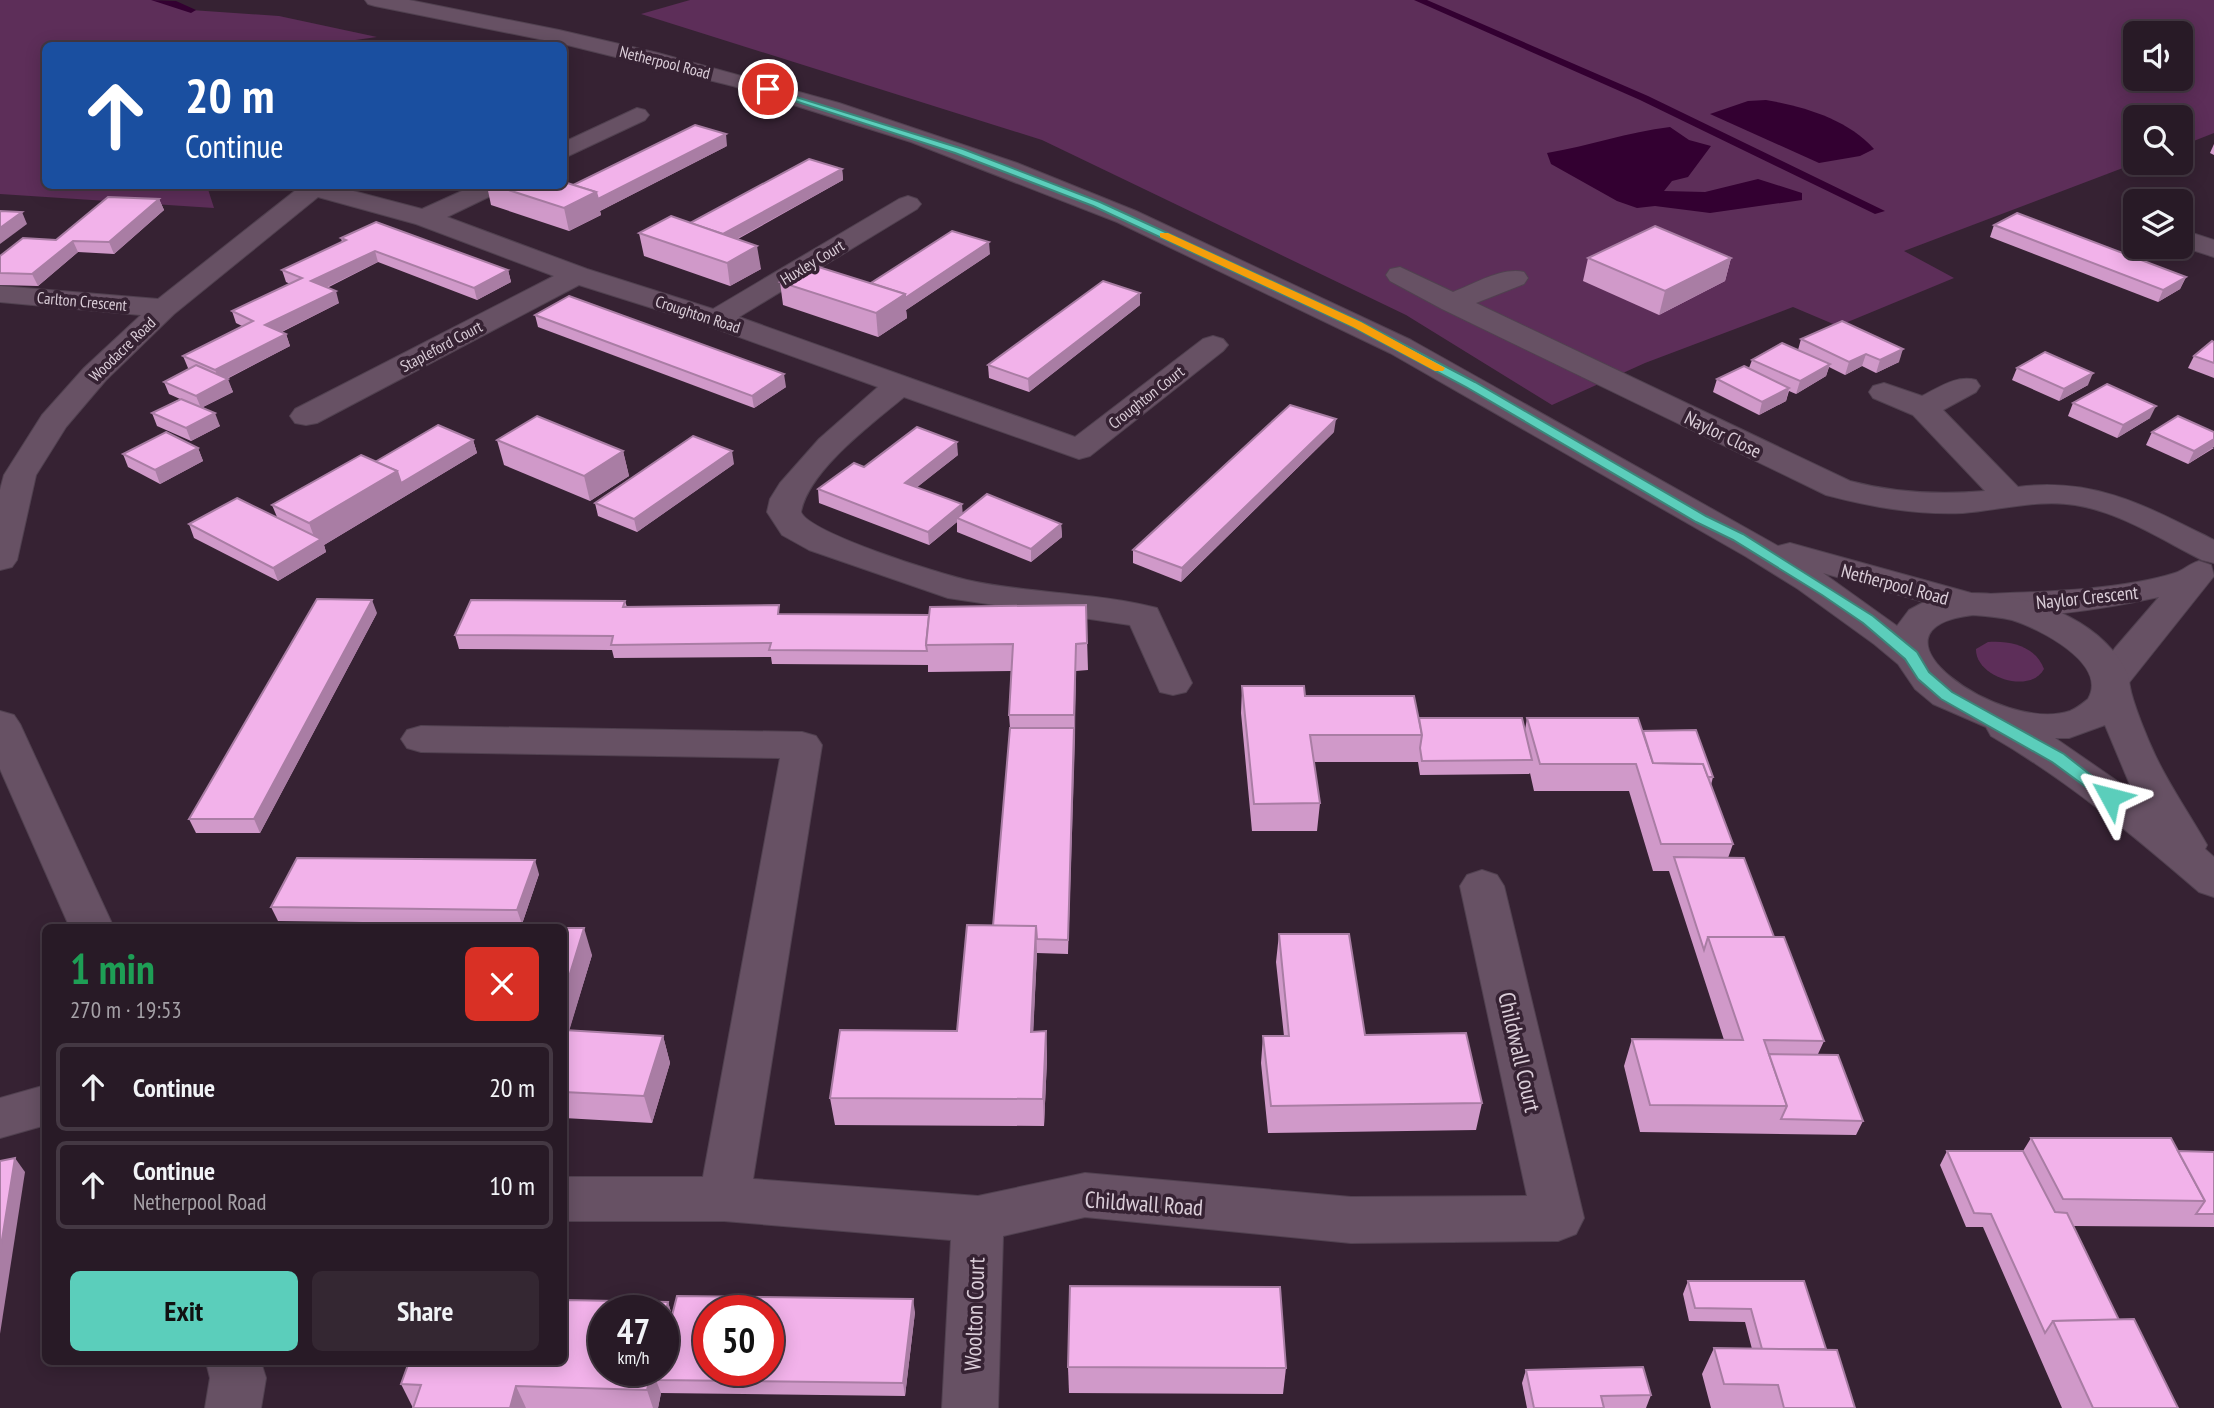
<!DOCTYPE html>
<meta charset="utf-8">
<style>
body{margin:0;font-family:"PT Sans Narrow",sans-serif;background:#342732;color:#f1f3f6;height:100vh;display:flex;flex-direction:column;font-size:26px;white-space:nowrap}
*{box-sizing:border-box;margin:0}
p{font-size:23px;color:#a5a1a7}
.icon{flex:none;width:38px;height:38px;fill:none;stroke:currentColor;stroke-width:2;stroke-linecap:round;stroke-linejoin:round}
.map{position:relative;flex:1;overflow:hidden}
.details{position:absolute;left:42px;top:924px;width:525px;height:441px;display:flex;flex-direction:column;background:#281a26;border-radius:10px;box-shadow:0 4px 18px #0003,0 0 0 2px #443843}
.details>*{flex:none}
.hud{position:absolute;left:42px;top:42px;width:525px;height:147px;border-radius:10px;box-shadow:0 4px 18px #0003,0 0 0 2px #443843;background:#1a4fa0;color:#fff;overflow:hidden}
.tools{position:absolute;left:2123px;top:21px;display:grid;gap:14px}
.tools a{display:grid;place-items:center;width:70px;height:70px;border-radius:10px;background:#281a26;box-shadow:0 4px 18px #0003,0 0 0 2px #443843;font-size:35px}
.speed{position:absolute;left:588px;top:1295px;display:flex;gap:14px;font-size:35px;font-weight:700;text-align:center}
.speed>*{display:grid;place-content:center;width:91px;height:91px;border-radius:50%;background:#281a26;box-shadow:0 4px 18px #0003,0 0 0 2px #443843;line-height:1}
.speed small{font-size:18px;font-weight:400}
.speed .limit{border:10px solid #d22;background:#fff;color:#111}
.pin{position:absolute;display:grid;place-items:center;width:60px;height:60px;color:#fff;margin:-30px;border:4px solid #fff;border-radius:50%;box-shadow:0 2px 7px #0007}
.me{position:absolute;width:77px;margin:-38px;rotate:308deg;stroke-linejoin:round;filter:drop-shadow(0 0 5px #0008)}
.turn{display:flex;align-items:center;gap:24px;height:147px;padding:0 28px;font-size:32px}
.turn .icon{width:91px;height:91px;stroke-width:2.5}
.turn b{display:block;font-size:49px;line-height:60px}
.round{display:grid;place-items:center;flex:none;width:74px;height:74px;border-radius:10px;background:#342732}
.summary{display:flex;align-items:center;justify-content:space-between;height:119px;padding:0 28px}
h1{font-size:42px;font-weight:600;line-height:52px;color:#1e9e55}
.primary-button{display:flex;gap:14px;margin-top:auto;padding:14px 28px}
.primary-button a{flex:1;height:80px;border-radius:10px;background:#5bcebb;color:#111;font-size:28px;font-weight:600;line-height:80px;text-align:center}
.primary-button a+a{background:#342732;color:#f1f3f6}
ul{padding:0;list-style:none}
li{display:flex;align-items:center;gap:21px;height:88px;margin:0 14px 10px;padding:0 14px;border:4px solid #443843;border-radius:10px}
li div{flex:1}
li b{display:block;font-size:26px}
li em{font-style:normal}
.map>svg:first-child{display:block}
</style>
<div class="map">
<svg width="2214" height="1408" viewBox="0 0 2214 1408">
<rect width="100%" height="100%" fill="#362233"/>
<g fill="#5d2e59" fill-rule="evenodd">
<polygon points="0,0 156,0 176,4 191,10 279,16 377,37 312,46 46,46 46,186 207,186 214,208 0,194"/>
<path d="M690,0h1524v133l-33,13 -1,-29h-45l1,46 -232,88 50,27 -116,48 -45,-19 -148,56 -93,42 -146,-90 -364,-175 -401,-126zM2135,33h45v46h-45z"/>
<path d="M1988,642c21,-2 48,4 56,27 -14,26 -69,8 -68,-20z"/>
</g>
<g fill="#330031">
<path d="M1766,100c39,7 81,19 108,49l-14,7 -41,7 -109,-49 38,-13z"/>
<path d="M1670,127l19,13 22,6 -23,31 -16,4 -8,10 41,1 53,-13 44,14v7l-92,13 -55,-7 -18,2 -20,-7 -66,-37 -4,-11c42,-7 81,-21 123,-26z"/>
</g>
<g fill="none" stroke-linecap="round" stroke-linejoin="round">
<g fill="#330031" fill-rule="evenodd">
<polygon points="151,0 176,1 196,10 191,13"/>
<polygon points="1414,0 1427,0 1648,96 1885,211 1875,214 1640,100"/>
</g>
<defs>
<g id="street">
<polygon points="637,108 645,110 649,115 645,120 564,158 564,142"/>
<path d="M301,186h33l88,23 51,-23h31l-3,5 -54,26 140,52 126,40 186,-110 9,-3 9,3 4,5 -4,5 -178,108 336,120 128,-98 10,-3 10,3 5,6 -5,6 -133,105 -11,3 -175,-62c-32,27 -95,73 -103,115 8,21 139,62 166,68 62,14 128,12 190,28l35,75 -6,9 -13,3 -13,-3 -30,-67 -182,-27 -139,-48 -27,-15 -15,-23 3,-13 10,-16 39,-44 59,-52 -172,-62 -127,-40 -262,138 -11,2 -11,-2 -5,-7 5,-7 259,-133 -138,-52 -98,-27 -144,117 -68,66 -40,47 -30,48 -19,85 -5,7 -12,3v-80l4,-15 38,-60 42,-47 57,-53 -141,-13v-16l158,13z"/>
<polygon points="2180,229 2214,240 2214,257 2180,246"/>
<path d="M2139,247h35c-8,12 -21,15 -35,12l-4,-6z"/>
<path d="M1400,267l53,25c21,-8 49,-25 71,-20l4,6 -4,6 -48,19 374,178c45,12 89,14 135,10l-72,-76 -40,-17 -4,-6 4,-6 11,-3 38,13c18,-9 34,-21 54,-16l4,6 -4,6 -33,18 75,77c77,-10 130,20 196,53v23l-12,-3c-40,-20 -82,-48 -127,-55 -37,-6 -75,5 -112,8 -47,2 -91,-6 -137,-18l-384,-186 -52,-28 -4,-6 4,-6z"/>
<path d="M2199,561l12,4 3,11 -90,113 -13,3 -13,-3 -6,-9 23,-32 44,-51c-46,10 -142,27 -187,16l-5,-8 5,-8 13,-3c56,-2 137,-4 190,-21 9,-3 14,-9 24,-12z"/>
<polygon points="0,711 14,715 20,724 114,928 70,928 0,769"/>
<polygon points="421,726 802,732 816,736 822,745 753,1179 978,1196 1085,1173 1351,1197 1527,1196 1460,886 1467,875 1482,870 1497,875 1504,886 1584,1218 1576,1234 1558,1241 1351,1243 1085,1217 1003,1236 998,1408 942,1408 951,1240 724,1221 564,1221 564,1177 703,1177 780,758 421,752 407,748 401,739 407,730"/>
<polygon points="46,1085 46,1125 0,1138 0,1098"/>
<polygon points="206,1362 261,1362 266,1378 261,1408 205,1408 210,1378"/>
</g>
<path id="secondary" d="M365,0h44l150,30 99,23 181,50 178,60 119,48 275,129 367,206 12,-3 181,50c54,0 125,24 153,74 4,6 5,12 6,20 3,17 18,53 26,70 15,31 34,58 51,88l-2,4 9,8v40l-15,-5c-66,-57 -132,-112 -208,-156l-5,-9 -53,-23 -18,-15 -17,-25 -24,-20 -76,-55 -53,-33 -355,-203 -273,-131 -206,-80 -178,-56 -174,-43 -184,-37 -7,-2zM1823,573l101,29 -15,8 -12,16zM1973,615c13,1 26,2 39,5 26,8 97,43 76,79 -5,4 -11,9 -18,12 -69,23 -217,-82 -97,-96zM2105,725l28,67 -78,-54h14z"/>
</defs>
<use href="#street" stroke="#514150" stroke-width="2"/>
<use href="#secondary" stroke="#514150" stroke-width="2"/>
<use href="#street" fill="#675164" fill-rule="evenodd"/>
<use href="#secondary" fill="#675164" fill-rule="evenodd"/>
</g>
<g fill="#d099c9">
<polygon points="2214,144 2214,155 2210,153"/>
<polygon points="727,146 600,211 601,215 569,231 491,205 487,186 573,185"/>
<polygon points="842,169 843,180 738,239 761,269 730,286 644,256 639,233 690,223"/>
<polygon points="436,186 453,186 445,189"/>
<polygon points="159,199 164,210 114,254 78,252 38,286 0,285 0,256 56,240"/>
<polygon points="1994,225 2186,277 2180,289 2158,302 1990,237"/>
<polygon points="341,238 508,270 511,282 477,300 378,262 327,288 339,303 282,332 286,334 290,346 227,379 233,392 203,407 220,426 191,441 157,426 152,413 180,399 169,394 164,382 189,369 188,368 183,356 242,326 236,323 232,311 290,284 286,282 282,270 342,242"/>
<polygon points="990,254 906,310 907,318 878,337 783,305 780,282 871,283"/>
<polygon points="1588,258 1731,258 1725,281 1659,315 1583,281"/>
<polygon points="1140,293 1140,305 1029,392 989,378 988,365"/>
<polygon points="535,315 786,387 754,408 538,327"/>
<polygon points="1801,339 1899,362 1876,373 1862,366 1845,375 1829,367 1826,376 1796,394 1789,391 1786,401 1759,415 1713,392 1717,379 1749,368 1752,360 1798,350"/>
<polygon points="2214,342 2214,378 2188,368 2194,356"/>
<polygon points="2017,368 2088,385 2059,401 2012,380"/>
<polygon points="2073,403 2150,418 2117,438 2068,416"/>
<polygon points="1334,432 1181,582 1133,563 1133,550"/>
<polygon points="2152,432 2214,448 2188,464 2146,445"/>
<polygon points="473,440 477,453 324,545 326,552 278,581 194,538 189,524 277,517 272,505 375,462"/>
<polygon points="497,440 623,451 629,476 590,501 504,465"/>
<polygon points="198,448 203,461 160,484 128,467 123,454"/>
<polygon points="958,455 917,487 963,514 1061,524 1062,537 1031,562 957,532 957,522 929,545 819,503 818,489 864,467"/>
<polygon points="734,464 637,532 598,516 595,503"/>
<polygon points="625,601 627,607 781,614 929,615 1086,605 1088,670 1076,671 1068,954 1037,953 1033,1032 1046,1031 1047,1059 1044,1126 835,1125 830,1098 957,1031 993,926 1010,728 1009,715 1011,671 928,672 928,665 772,664 771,657 614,658 612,650 459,649 455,635"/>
<polygon points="377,613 260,833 196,833 189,819"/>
<polygon points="1242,686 1305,696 1419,718 1525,730 1527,718 1643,731 1713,777 1711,785 1733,844 1728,858 1774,937 1824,1041 1818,1054 1863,1121 1856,1135 1640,1132 1624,1066 1632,1039 1724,1040 1669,871 1653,871 1629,791 1534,791 1530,773 1529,774 1420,775 1418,762 1314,762 1320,803 1317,831 1252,831 1241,713"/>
<polygon points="539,874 522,924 278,921 271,907"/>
<polygon points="564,928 592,955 569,1030 663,1036 670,1063 652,1123 564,1118"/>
<polygon points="1279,934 1365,1035 1482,1103 1476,1130 1268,1133 1261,1063 1263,1036 1284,1036 1276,962"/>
<polygon points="2031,1138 2178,1151 2214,1152 2214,1227 2073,1226 2119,1320 2178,1408 2062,1408 1983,1227 1966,1227 1940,1165 1947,1151 2023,1151"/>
<polygon points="1688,1281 1804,1281 1826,1349 1855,1408 1711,1408 1702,1374 1714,1348 1752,1349 1745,1322 1689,1321 1683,1294"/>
<polygon points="668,1302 672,1316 915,1312 905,1396 661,1393 658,1408 413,1408 401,1384"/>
<polygon points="1068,1367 1286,1368 1283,1394 1069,1393"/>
<polygon points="1526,1370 1651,1395 1646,1408 1527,1408 1522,1383"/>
</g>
<g fill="#a97da4">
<polygon points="726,134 727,146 600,211 601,215 569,231 564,208 596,192"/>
<polygon points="842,169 843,180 713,252 711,240"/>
<polygon points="159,199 164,210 114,254 109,242"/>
<polygon points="22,212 27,224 0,244 0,228"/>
<polygon points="73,241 78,252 38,286 32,274"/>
<polygon points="989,242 990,254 906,310 907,318 878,337 876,313 905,294"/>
<polygon points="757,246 761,269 730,286 727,263"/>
<polygon points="375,251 378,262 315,293 311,281"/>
<polygon points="1731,258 1725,281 1659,315 1665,291"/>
<polygon points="508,270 511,282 477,300 474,288"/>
<polygon points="2186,277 2180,289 2158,302 2163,290"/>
<polygon points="336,291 339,303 269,338 265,325"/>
<polygon points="1140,293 1140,305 1029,392 1028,379"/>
<polygon points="286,334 290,346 220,382 215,370"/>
<polygon points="1903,349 1899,362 1876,373 1880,360"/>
<polygon points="1866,354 1862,366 1845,375 1849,362"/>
<polygon points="1830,364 1826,376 1796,394 1800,381"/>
<polygon points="2093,373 2088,385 2059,401 2064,389"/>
<polygon points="784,374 786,387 754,408 752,396"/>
<polygon points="228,379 233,392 201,408 196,396"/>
<polygon points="1789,388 1786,401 1759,415 1762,402"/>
<polygon points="2156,406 2150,418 2117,438 2123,425"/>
<polygon points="215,413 220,426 191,441 186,428"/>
<polygon points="1336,419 1334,432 1181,582 1182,568"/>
<polygon points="2214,439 2214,447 2188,464 2194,451"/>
<polygon points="473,440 477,453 324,545 326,552 278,581 273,568 316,542 309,523 397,471"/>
<polygon points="957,442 958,455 906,496 905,483"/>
<polygon points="198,448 203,461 160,484 155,470"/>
<polygon points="623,451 629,476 590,501 584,476"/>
<polygon points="732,451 734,464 637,532 634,519"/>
<polygon points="962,504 963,517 957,518 957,522 929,545 928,532"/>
<polygon points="1061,524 1062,537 1031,562 1031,549"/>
<polygon points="372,600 377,613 260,833 254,819"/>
<polygon points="1076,644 1075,742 1068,954 1074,728"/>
<polygon points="535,860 539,874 522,924 517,910"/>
<polygon points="1036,926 1037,953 1032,1059 1031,1032"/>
<polygon points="584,928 592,955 564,1048 564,993"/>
<polygon points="1046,1031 1047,1059 1044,1126 1043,1099"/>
<polygon points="663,1036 670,1063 652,1123 644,1096"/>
<polygon points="15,1158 25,1172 0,1334 0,1252"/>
<polygon points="913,1299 915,1312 905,1396 903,1383"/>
<polygon points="668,1302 676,1328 664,1380 656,1380 661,1393 658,1408 653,1408 647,1390 652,1370 663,1370 663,1321"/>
<polygon points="516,1386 526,1408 510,1408"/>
</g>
<g fill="#f2b2ea" stroke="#a97da4" stroke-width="2" fill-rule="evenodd">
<polygon points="695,125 726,134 598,199 596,192 573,185"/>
<polygon points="809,159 842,169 723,234 690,223"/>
<polygon points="564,182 596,192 564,208 496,186 564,186"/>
<polygon points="108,197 159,199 109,242 73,241 32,274 0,273 0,256 23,238 56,240"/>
<polygon points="0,211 22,212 0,228"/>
<polygon points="2017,213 2186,277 2163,290 1994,225"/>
<polygon points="671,216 757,246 727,263 639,233"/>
<polygon points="376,222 508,270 474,288 375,251 311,281 336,291 265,325 286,334 215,370 183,356 253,321 232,311 302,278 282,270 346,240 341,238"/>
<polygon points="1655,226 1731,258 1665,291 1588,258"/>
<polygon points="952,231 989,242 905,298 905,294 871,283"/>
<polygon points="809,264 905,294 876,313 780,282"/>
<polygon points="1103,281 1140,293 1028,379 988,365"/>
<polygon points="569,296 784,374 752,396 535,315"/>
<polygon points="1842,321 1903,349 1880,360 1866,354 1849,362 1801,339"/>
<polygon points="2212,341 2214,342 2214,363 2194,356"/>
<polygon points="1782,343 1830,364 1800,381 1752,360"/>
<polygon points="2045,352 2093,373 2064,389 2017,368"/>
<polygon points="196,365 228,379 196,396 164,382"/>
<polygon points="1744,366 1789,388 1762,402 1717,379"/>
<polygon points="2107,384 2156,406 2123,425 2073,403"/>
<polygon points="181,399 215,413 186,428 152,413"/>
<polygon points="1290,405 1336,419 1182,568 1133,550"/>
<polygon points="537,416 623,451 584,476 497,440"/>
<polygon points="2178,416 2214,432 2214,439 2194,451 2152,432"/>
<polygon points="438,425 473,440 401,483 397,471 375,462"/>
<polygon points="917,427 957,442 905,483 962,504 928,532 818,489 854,463 864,467"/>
<polygon points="166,432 198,448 155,470 123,454"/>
<polygon points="693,436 732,451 634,519 595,503"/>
<polygon points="361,455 397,471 309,523 272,505"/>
<polygon points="987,494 1061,524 1031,549 957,518"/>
<polygon points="237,498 321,539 273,568 189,524"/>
<polygon points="317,599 372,600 254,819 189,819"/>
<polygon points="471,600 625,601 623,607 779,605 778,614 929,615 926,645 927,651 769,650 771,643 611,645 613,636 455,635"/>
<polygon points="1086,605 1087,643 1076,644 1074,715 1009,715 1013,644 926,645 930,607"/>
<polygon points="1242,686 1304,686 1305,696 1414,696 1422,735 1310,735 1320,803 1254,804"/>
<polygon points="1419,718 1522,718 1532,760 1422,761 1420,748 1422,735"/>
<polygon points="1527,718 1638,718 1653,763 1703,764 1733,844 1661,844 1636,764 1540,764"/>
<polygon points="1010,728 1074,728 1068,940 1037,939 1036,926 993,926"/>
<polygon points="1696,730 1713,777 1708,777 1703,764 1653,763 1643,731"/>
<polygon points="1674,857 1744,858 1774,937 1708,937 1704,950"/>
<polygon points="297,858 535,860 517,910 271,907"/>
<polygon points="967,925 1036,926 1031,1032 1046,1031 1043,1099 830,1098 840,1030 957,1031"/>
<polygon points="564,928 584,928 564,993"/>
<polygon points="1279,934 1349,934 1365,1035 1466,1033 1482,1103 1271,1106 1263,1036 1289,1036"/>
<polygon points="1708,937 1784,937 1824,1041 1764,1040 1787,1106 1650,1105 1632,1039 1743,1040"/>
<polygon points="564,1030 663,1036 644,1096 564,1092"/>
<polygon points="1769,1054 1838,1055 1863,1121 1781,1119 1787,1106"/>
<polygon points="2031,1138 2171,1138 2205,1201 2063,1199"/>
<polygon points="1947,1151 2023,1151 2055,1212 2067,1213 2119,1320 2053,1321 2045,1333 1991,1214 1974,1213"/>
<polygon points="2178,1151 2214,1152 2214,1214 2196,1214 2205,1201"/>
<polygon points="15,1158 0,1252 0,1161"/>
<polygon points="1688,1281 1804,1281 1826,1349 1762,1349 1751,1309 1695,1308"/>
<polygon points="1070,1286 1280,1287 1286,1368 1068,1367"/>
<path d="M677,1296l236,3 -10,84 -247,-3 2,-10h5v-19zM709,1311h59v59h-59z"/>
<polygon points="564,1300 668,1302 663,1321 663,1311 604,1311 604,1370 652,1370 647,1390 516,1386 510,1408 413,1408 421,1385 401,1384 409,1362 564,1362"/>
<polygon points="2134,1319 2178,1408 2093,1408 2053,1321"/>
<polygon points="1714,1348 1837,1350 1855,1408 1784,1408 1778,1385 1724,1384"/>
<polygon points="1643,1367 1651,1395 1601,1396 1604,1408 1534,1408 1526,1370"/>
</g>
<polygon fill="#5bcebb" stroke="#3b867a" stroke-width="2" points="764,87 963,149 1100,202 1361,322 1475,382 1706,516 1743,534 1873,616 1917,652 1929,672 1952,692 2064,754 2119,797 2110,803 2105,801 2052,762 1941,699 1918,679 1905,659 1863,623 1822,595 1733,540 1696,522 1466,387 1353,327 1093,206 955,153 764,91"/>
<polygon fill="#f59e0b" points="1160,233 1168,233 1361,322 1445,368 1443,371 1435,371 1353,327 1160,237"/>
<g text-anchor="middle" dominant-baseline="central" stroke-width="7" stroke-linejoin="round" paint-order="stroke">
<g font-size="16" fill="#dacdd8" stroke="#362233">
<text transform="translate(665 62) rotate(14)">Netherpool Road</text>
<text transform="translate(812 262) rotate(-31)">Huxley Court</text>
<text transform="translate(82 301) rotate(5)">Carlton Crescent</text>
<text transform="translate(698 314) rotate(18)">Croughton Road</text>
<text transform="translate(441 346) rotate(-28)">Stapleford Court</text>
<text transform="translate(122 349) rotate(-44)">Woodacre Road</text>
<text transform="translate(1146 397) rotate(-38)">Croughton Court</text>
</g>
<g font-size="19" fill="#dacdd8" stroke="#362233">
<text transform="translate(1723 434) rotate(26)">Naylor Close</text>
<text transform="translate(1895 584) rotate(15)">Netherpool Road</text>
<text transform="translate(2087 597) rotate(-6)">Naylor Crescent</text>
</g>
<g font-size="23" fill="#dacdd8" stroke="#362233">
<text transform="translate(1520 1052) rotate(77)">Childwall Court</text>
<text transform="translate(1144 1203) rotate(4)">Childwall Road</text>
<text transform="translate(974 1314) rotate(-88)">Woolton Court</text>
</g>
</g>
</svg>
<div class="tools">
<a><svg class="icon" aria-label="sound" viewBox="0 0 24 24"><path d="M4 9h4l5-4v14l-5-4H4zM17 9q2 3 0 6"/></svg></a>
<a><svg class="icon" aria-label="search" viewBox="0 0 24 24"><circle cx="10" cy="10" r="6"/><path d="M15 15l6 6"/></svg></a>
<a><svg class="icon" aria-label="layers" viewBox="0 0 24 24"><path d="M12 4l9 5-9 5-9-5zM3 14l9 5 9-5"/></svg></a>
</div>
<div class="speed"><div>47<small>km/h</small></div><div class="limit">50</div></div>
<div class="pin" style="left:768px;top:89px;background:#d93025"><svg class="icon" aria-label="arrive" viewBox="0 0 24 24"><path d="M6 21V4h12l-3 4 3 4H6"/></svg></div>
<svg class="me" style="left:2110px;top:797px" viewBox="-20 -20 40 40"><path d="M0-17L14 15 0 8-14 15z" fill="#5bcebb" stroke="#fff" stroke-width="4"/></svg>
<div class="hud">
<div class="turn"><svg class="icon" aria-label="ahead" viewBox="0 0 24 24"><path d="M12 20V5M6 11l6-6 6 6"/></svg><div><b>20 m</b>Continue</div></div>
</div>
<section class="details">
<div class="summary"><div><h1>1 min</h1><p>270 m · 19:53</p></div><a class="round" style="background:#d93025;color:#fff"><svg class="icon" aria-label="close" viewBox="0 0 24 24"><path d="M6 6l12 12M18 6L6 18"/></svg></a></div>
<ul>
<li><svg class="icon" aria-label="ahead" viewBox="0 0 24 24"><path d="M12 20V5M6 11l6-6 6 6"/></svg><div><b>Continue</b></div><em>20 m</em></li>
<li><svg class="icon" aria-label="ahead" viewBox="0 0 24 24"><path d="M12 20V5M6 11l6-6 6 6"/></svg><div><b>Continue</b><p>Netherpool Road</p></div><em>10 m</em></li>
</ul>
<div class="primary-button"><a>Exit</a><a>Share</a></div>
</section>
</div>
